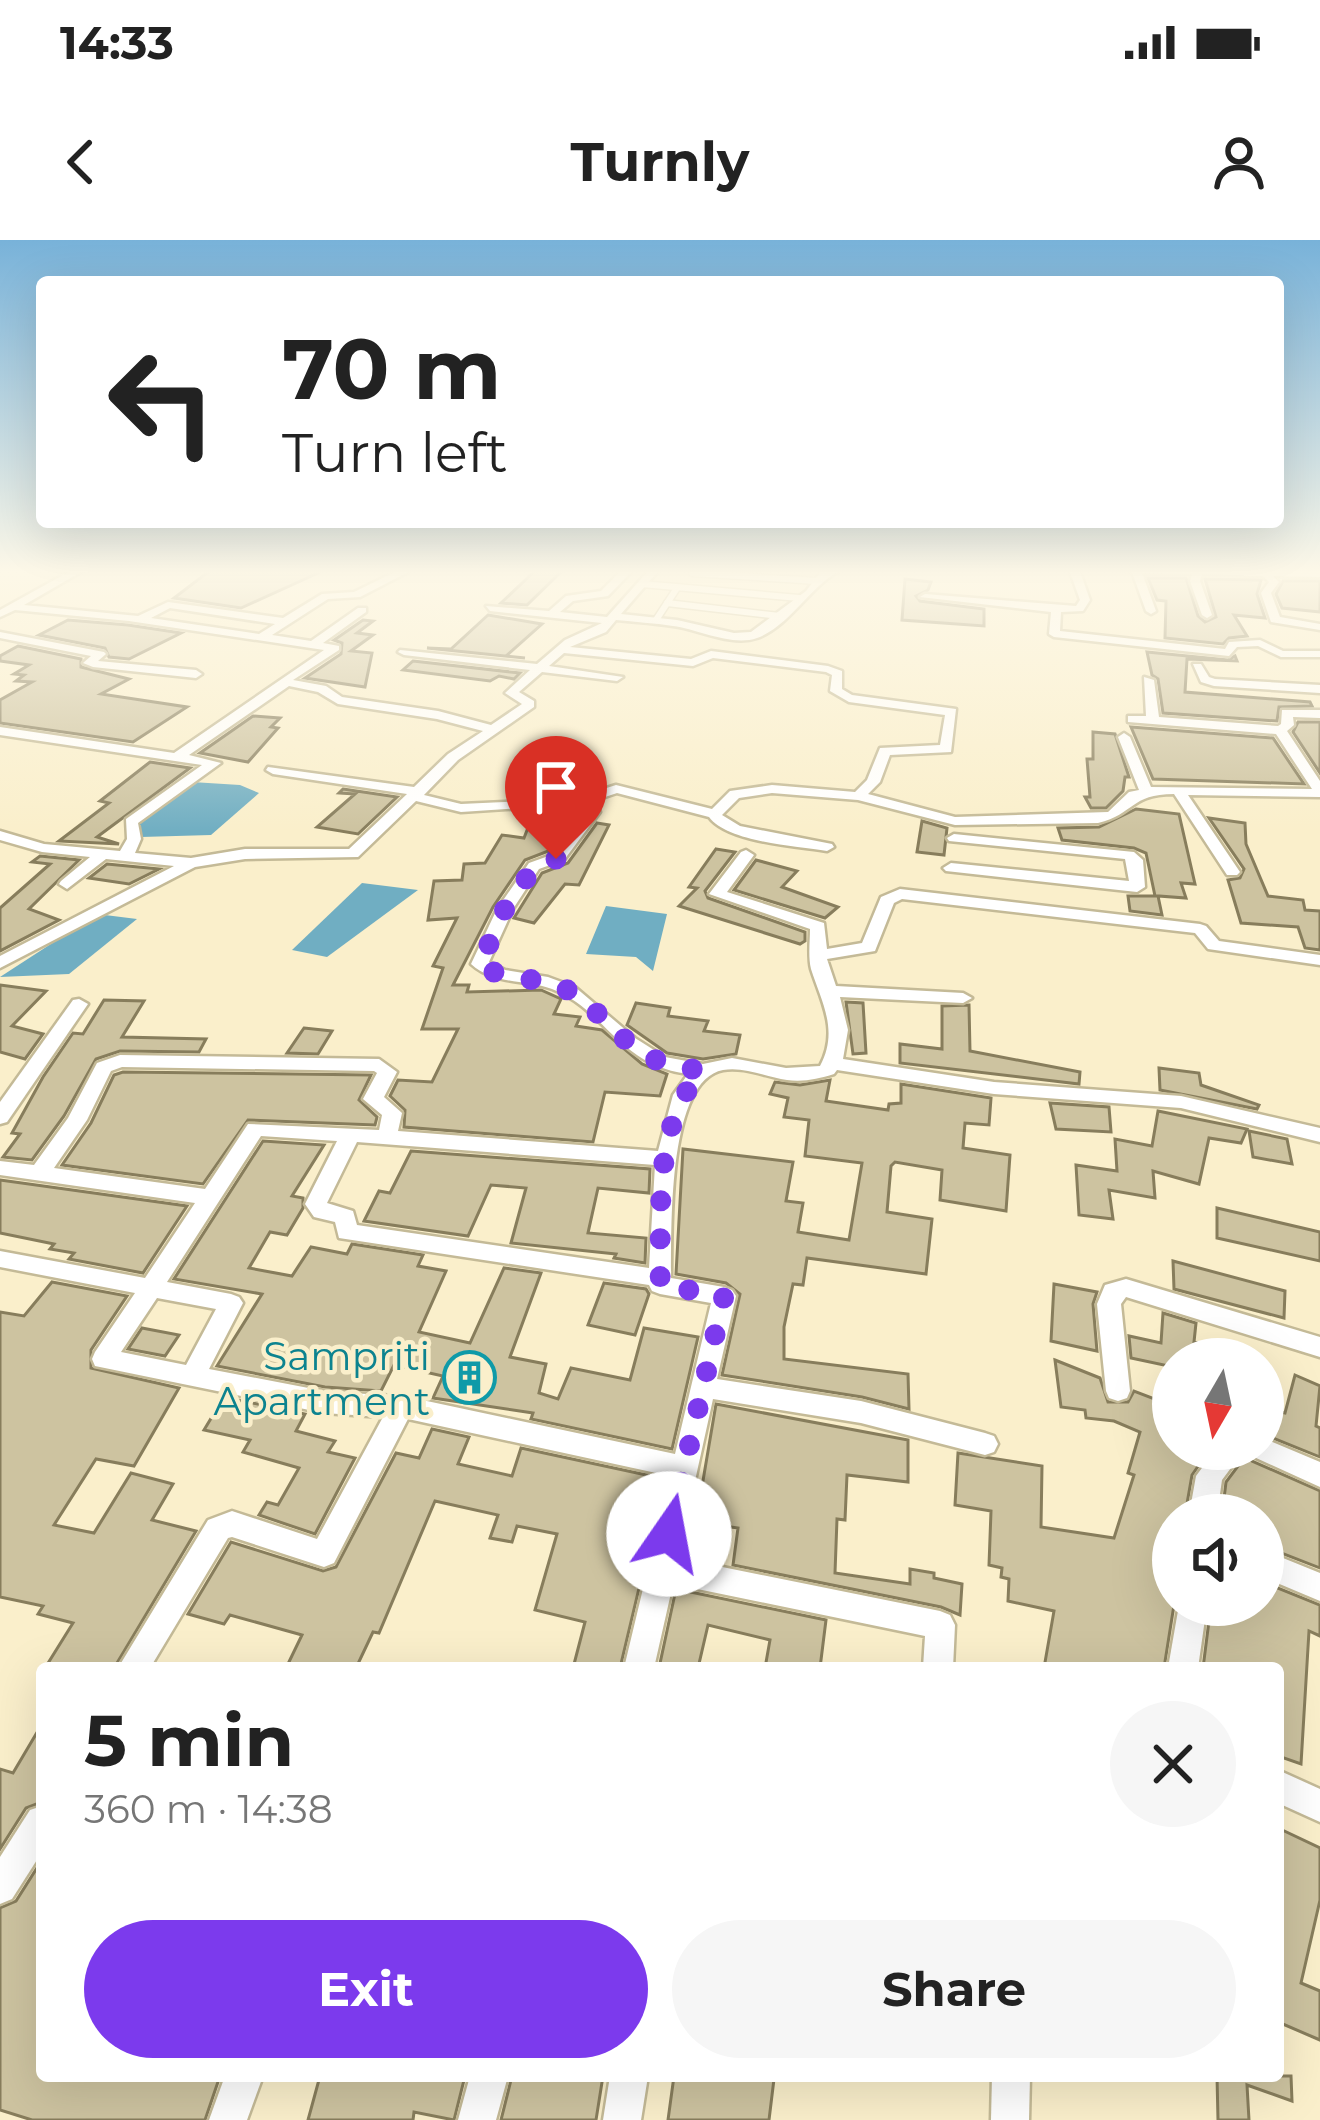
<!DOCTYPE html>
<meta charset="utf-8">
<style>
body{margin:0;font-family:Montserrat,sans-serif;background:#f6f6f6;color:#222;height:100vh;display:flex;flex-direction:column;font-size:45px;white-space:nowrap}
*{box-sizing:border-box;margin:0}
p{font-size:39px;color:#767676}
.icon{flex:none;width:66px;height:66px;fill:none;stroke:currentColor;stroke-width:2;stroke-linecap:round;stroke-linejoin:round}
.map{position:relative;flex:1;overflow:hidden}
.details{position:absolute;left:36px;top:1422px;width:1248px;height:420px;display:flex;flex-direction:column;background:#fff;border-radius:12px;box-shadow:0 12px 48px #0002}
.details>*{flex:none}
.hud{position:absolute;left:36px;top:36px;width:1248px;height:252px;border-radius:12px;box-shadow:0 12px 48px #0002;background:#fff;color:#222;overflow:hidden}
.needle{width:78px;rotate:189deg}
.tools{position:absolute;left:1152px;top:1098px;display:grid;gap:24px}
.tools a{display:grid;place-items:center;width:132px;height:132px;border-radius:50%;background:#fff;box-shadow:0 12px 48px #0002;font-size:60px}
.pin{position:absolute;display:grid;place-items:center;width:102px;height:102px;color:#fff;margin:-123px -51px;border-radius:50% 50% 50% 0;rotate:-45deg;box-shadow:0 0 12px #0007}
.pin .icon{rotate:45deg}
.me{position:absolute;width:132px;margin:-66px;rotate:12deg;stroke-linejoin:round;filter:drop-shadow(0 0 9px #0008)}
.turn{display:flex;align-items:center;gap:42px;height:252px;padding:0 48px;font-size:54px}
.turn .icon{width:156px;height:156px;stroke-width:2.5}
.turn b{display:block;font-size:84px;line-height:102px}
.round{display:grid;place-items:center;flex:none;width:126px;height:126px;border-radius:63px;background:#f6f6f6}
.head{display:flex;align-items:center;justify-content:space-between;height:204px;padding:0 48px}
h1{font-size:72px;font-weight:700;line-height:90px}
.primary-button{display:flex;gap:24px;margin-top:auto;padding:24px 48px}
.primary-button a{flex:1;height:138px;border-radius:72px;background:#7c3aed;color:#fff;font-size:48px;font-weight:700;line-height:138px;text-align:center}
.primary-button a+a{background:#f6f6f6;color:#222}
.status{display:flex;justify-content:space-between;align-items:center;height:84px;padding:0 60px;background:#fff;direction:ltr}
.status svg{height:33px;fill:currentColor}
header{display:flex;justify-content:space-between;align-items:center;height:156px;padding:0 48px;background:#fff;font-size:54px;font-weight:700}
.map>svg:first-child{display:block}
</style>
<div class="status"><b>14:33</b><svg viewBox="0 0 49 12"><path d="M0 12V9h3v3zM5 12V6h3v6zM10 12V3h3v9zM15 12V0h3v12zM26 1h20v11H26zM47 4h2v5h-2z"/></svg></div>
<header><svg class="icon" aria-label="back" viewBox="0 0 24 24"><path d="M15 5l-7 7 7 7"/></svg>Turnly<svg class="icon" aria-label="person" viewBox="0 0 24 24"><circle cx="12" cy="8" r="4"/><path d="M4 21q1-7 8-7t8 7"/></svg></header>
<div class="map">
<svg width="1320" height="1880" viewBox="0 0 1320 1880">
<rect width="100%" height="100%" fill="#faefcb"/>
<g fill="#70aec2">
<polygon points="192,542 240,545 259,553 211,595 141,597 136,583"/>
<polygon points="362,643 418,650 327,717 292,710"/>
<polygon points="606,666 667,674 653,731 636,717 586,714"/>
<polygon points="97,674 137,679 69,734 0,737"/>
</g>
<g fill="#cdc3a0" stroke="#877d5c" stroke-width="3">
<polygon points="212,329 327,329 241,368 174,358"/>
<polygon points="537,329 564,329 527,365 501,363"/>
<polygon points="1148,338 1186,338 1198,376 1205,382 1216,377 1205,339 1261,340 1257,354 1265,378 1234,375 1247,396 1229,398 1223,404 1165,398 1166,361 1157,360"/>
<polygon points="905,339 931,342 928,350 916,356 920,361 984,369 984,386 902,380"/>
<polygon points="1283,341 1320,341 1320,372 1282,368 1276,354"/>
<polygon points="488,375 542,384 506,416 525,418 427,408 451,409"/>
<polygon points="68,380 128,385 181,393 129,419 109,417 105,408 39,395"/>
<polygon points="363,380 373,381 357,393 373,395 351,411 372,413 365,447 305,438 341,414 342,403 334,400"/>
<polygon points="18,406 81,419 81,427 129,439 101,454 187,467 133,502 0,483 0,460 32,442 16,441 24,435 14,434 29,425 0,421 0,416"/>
<polygon points="1147,412 1228,420 1235,416 1237,421 1187,419 1185,452 1310,462 1312,466 1279,467 1277,481 1163,473 1158,439 1152,435"/>
<polygon points="413,421 520,433 514,439 499,436 490,441 403,430"/>
<polygon points="253,476 280,478 271,487 278,488 248,522 200,513"/>
<polygon points="1298,482 1320,482 1320,533 1293,492"/>
<polygon points="1131,487 1273,498 1304,544 1153,539"/>
<polygon points="1093,492 1115,494 1129,537 1125,537 1123,551 1106,568 1091,568 1085,557 1090,557 1087,519 1093,519"/>
<polygon points="150,522 190,528 97,597 119,604 59,601 109,563 100,561"/>
<polygon points="343,549 397,557 358,594 317,587 355,554 339,553"/>
<polygon points="580,569 551,610 525,620 493,667 453,745 469,745 467,752 541,750 561,759 554,774 580,777 576,786 602,790 642,824 667,834 660,856 605,852 593,902 404,887 405,870 390,856 398,840 432,842 458,789 422,789 443,728 433,726 457,678 428,680 434,641 462,640 464,624 485,623 502,595 524,598 534,572"/>
<polygon points="1136,569 1179,574 1195,644 1181,643 1186,658 1158,656 1162,675 1130,671 1128,656 1155,656 1146,613 1134,608 1062,600 1058,588 1099,587"/>
<polygon points="1209,578 1245,583 1246,604 1268,656 1303,660 1305,670 1320,671 1320,710 1305,708 1298,687 1241,683 1228,640 1240,638 1244,629"/>
<polygon points="922,581 947,588 944,615 917,612"/>
<polygon points="597,583 609,585 579,645 565,644 534,683 514,678 542,633 568,623"/>
<polygon points="716,609 735,612 705,651 708,658 805,692 805,701 800,704 679,666 697,648 689,647"/>
<polygon points="40,616 79,620 29,669 59,680 0,711 0,668 50,624 32,622"/>
<polygon points="756,620 797,631 782,647 838,667 825,678 734,650"/>
<polygon points="107,624 159,629 129,644 89,638"/>
<polygon points="0,745 46,751 12,786 43,794 25,819 0,812"/>
<polygon points="104,760 144,761 122,797 206,799 199,812 120,811 96,819 64,876 32,920 3,917 20,894 12,893 43,837 73,793 83,794"/>
<polygon points="846,762 863,763 866,813 853,814"/>
<polygon points="636,763 670,768 668,776 708,781 704,791 740,795 736,814 703,819 667,813 627,785"/>
<polygon points="969,765 970,811 1080,832 1079,844 900,823 900,804 942,809 942,766"/>
<polygon points="304,788 332,791 318,814 287,813"/>
<polygon points="1159,828 1199,833 1201,845 1259,865 1257,869 1160,850"/>
<polygon points="123,832 371,835 359,860 377,877 375,885 248,880 203,944 62,925 91,883 114,835"/>
<polygon points="830,840 826,861 888,870 889,864 901,863 901,844 991,858 989,885 965,883 963,908 1010,915 1006,971 940,960 942,930 895,922 891,926 887,972 932,979 926,1034 807,1018 803,1045 793,1044 784,1087 784,1119 908,1134 909,1169 862,1157 722,1135 740,1054 726,1043 676,1034 683,909 793,922 786,961 803,963 798,992 849,1000 862,923 805,916 809,880 784,877 788,858 770,854 775,842 800,845"/>
<polygon points="1050,863 1109,867 1111,892 1056,889"/>
<polygon points="1158,871 1247,889 1241,903 1209,898 1199,944 1153,931 1155,958 1109,950 1113,979 1079,975 1076,925 1117,931 1115,899 1152,906"/>
<polygon points="1249,891 1287,899 1292,924 1253,917"/>
<polygon points="263,901 324,905 292,956 303,958 303,968 287,995 270,992 249,1028 292,1036 311,1007 347,1014 352,1004 423,1015 418,1026 446,1031 419,1092 470,1103 504,1028 541,1033 510,1117 546,1124 539,1153 558,1159 571,1128 630,1140 644,1088 698,1097 672,1209 531,1179 533,1173 433,1158 443,1136 394,1125 381,1151 325,1147 217,1126 262,1054 174,1039"/>
<polygon points="411,911 650,929 649,953 598,948 588,993 646,998 645,1023 614,1018 616,1014 511,1003 526,948 491,945 468,996 364,981 379,951 390,953"/>
<polygon points="0,940 187,966 143,1033 69,1019 74,1013 50,1009 54,1004 0,993"/>
<polygon points="1217,968 1320,992 1320,1021 1217,998"/>
<polygon points="1173,1021 1285,1051 1284,1078 1174,1049"/>
<polygon points="52,1042 127,1056 91,1110 91,1128 179,1148 134,1226 96,1219 54,1285 94,1293 131,1233 173,1244 152,1280 196,1291 114,1428 45,1428 73,1383 38,1374 43,1366 0,1357 0,1072 24,1076"/>
<polygon points="604,1043 646,1049 649,1054 635,1095 588,1085"/>
<polygon points="1054,1044 1097,1052 1093,1064 1097,1111 1051,1101"/>
<polygon points="1163,1073 1196,1083 1194,1102 1236,1114 1235,1119 1173,1119 1173,1127 1131,1118 1129,1096 1161,1103"/>
<polygon points="142,1088 179,1095 165,1116 128,1109"/>
<polygon points="1055,1120 1100,1138 1108,1162 1128,1162 1134,1151 1173,1166 1173,1209 1210,1209 1192,1235 1185,1275 1173,1275 1174,1365 1164,1428 1044,1428 1054,1371 1008,1361 1009,1339 1001,1337 1002,1328 989,1325 991,1271 955,1265 958,1213 1042,1226 1041,1287 1114,1298 1134,1235 1128,1233 1140,1192 1114,1181 1086,1178 1085,1170 1061,1167"/>
<polygon points="1295,1135 1320,1146 1316,1186 1320,1188 1320,1217 1263,1194 1263,1168 1285,1173"/>
<polygon points="224,1157 305,1174 296,1191 335,1201 328,1212 355,1218 315,1294 259,1275 267,1262 278,1265 299,1228 243,1212 250,1200 204,1190"/>
<polygon points="716,1164 908,1200 908,1242 847,1235 845,1280 837,1279 835,1333 910,1344 910,1329 934,1333 934,1338 962,1344 960,1375 941,1367 733,1325 738,1288 696,1282"/>
<polygon points="432,1189 469,1197 458,1224 512,1236 521,1208 665,1239 620,1428 573,1428 585,1382 535,1370 557,1294 517,1286 512,1302 490,1298 498,1275 435,1261 379,1393 373,1392 356,1428 286,1428 302,1395 230,1375 224,1384 188,1374 231,1302 323,1331 336,1327 396,1213 419,1218"/>
<polygon points="1247,1214 1252,1221 1320,1251 1320,1328 1263,1306 1263,1275 1222,1275 1226,1242"/>
<polygon points="1263,1342 1320,1365 1320,1396 1309,1391 1301,1524 1278,1516 1278,1428 1203,1428 1211,1365 1263,1365"/>
<polygon points="676,1349 826,1380 820,1428 765,1428 770,1400 708,1385 698,1428 659,1428"/>
<polygon points="42,1484 42,1562 26,1568 0,1609 0,1529 13,1533"/>
<polygon points="1278,1588 1320,1608 1320,1660 1301,1743 1320,1751 1320,1800 1278,1782"/>
<polygon points="42,1620 42,1836 220,1836 205,1880 32,1880 0,1870 0,1668 16,1661"/>
<polygon points="320,1836 465,1836 454,1880 414,1872 413,1880 308,1880"/>
<polygon points="512,1836 603,1836 596,1880 501,1880"/>
<polygon points="674,1836 774,1839 769,1880 668,1880"/>
<polygon points="1217,1836 1291,1836 1292,1861 1247,1845 1249,1880 1218,1880"/>
</g>
<g fill="none" stroke-linecap="round" stroke-linejoin="round">
<defs>
<g id="lane">
<polyline points="692,333 817,341"/>
<polyline points="642,344 799,358"/>
<polyline points="667,363 780,376"/>
<polyline points="656,380 677,348"/>
</g>
<g id="street">
<path d="M74,329h12l-62,36 114,11 30,-14 115,16 39,-24 32,-2 47,-23h13l-54,28 -32,2 -56,36 39,6 47,-33h8v4l-43,31 16,3v4l-46,30 33,6 16,11 96,14 53,14 31,-21 -17,-11 25,-23 -126,-15 -6,-3 2,-2 137,14 28,-24 37,-17 -112,-12 -4,-5 63,5 17,-15 35,-5 22,-22h11l-26,27 -35,5 -13,11 47,5 43,-48h10l-39,45 56,6 57,13 17,-1 55,-41 17,-22h21c-31,12 -52,56 -87,69 -25,9 -59,-9 -84,-12 -19,-3 -38,-4 -57,-6l-10,12 -36,15 121,12 20,-8 117,15 14,5v18l10,6 104,14 -5,43 -61,3 -10,27 -12,12 87,23 153,-5 21,-20 10,-2 -21,-53 6,-4 6,4 21,50 161,2 -36,-55 -148,-12v-6h18l-2,-39 10,3 5,37 119,9 3,-2 1,-14h38v8l-27,-1 1,8 -7,6 33,50v16l-132,-2 52,77 -3,3h-10l-53,-81c-44,0 -39,20 -76,29l-143,2 -97,-25 -86,-7 -33,5 -17,17 18,11 92,18 2,3 -7,4c-31,-5 -100,-9 -118,-34l-92,-24 -21,7 4,12 -36,48 -25,9 -26,40 -24,53 16,8 43,7 27,10 60,51 30,19 38,7 29,-6 54,10 34,-2c19,-35 2,-63 -9,-97 -3,-12 -1,-28 -1,-40l-101,-35 32,-42 5,-2 8,5 -27,37 97,31 3,26 35,-6 19,-46 19,-8 300,35 6,2 13,15 101,14v10l-112,-16 -13,-16 -293,-34 -8,4 -19,48 -48,8 9,27 127,7 9,5 -9,5 -123,-6 8,33 -5,29 151,23 187,14 139,32v14l-139,-34 -187,-14 -157,-24 -3,4c-16,5 -30,8 -47,6 -20,-3 -44,-14 -64,-10 -57,11 -51,163 -52,208l53,9 8,3 4,6 -19,83 144,22 124,32 9,3 4,8 -4,8 -9,3 -124,-32 -148,-24 -35,159 262,53 10,4 5,10 -2,43h-30l2,-32 -252,-52 -19,84h-30l46,-192 -262,-57 -74,144 -10,4 -92,-30 -4,1 -78,130h-32l90,-148 24,-9 85,28 66,-122 -59,-4 -229,-47 -3,-7 3,-7 40,-59 -135,-26v-16l145,27 50,-75 -195,-28v-14l34,4 34,-47 29,-55 23,-8 259,4 18,13 -13,25 18,16 -4,18 260,20 15,-56 15,-21c-70,-9 -82,-64 -136,-85 -27,-10 -58,-4 -81,-25l26,-55 32,-46 25,-9 32,-42 -3,-8 -122,8 -45,-11 -58,56 -113,2 -50,8 -195,101v-12l174,-90 -68,-7 -39,30 -8,-5 2,-3 29,-24 -48,-5 -42,-12v-9l44,13 76,7 7,-12 -1,-20 76,-54 -202,-30v-8l174,26 150,-103 -195,-29 -114,-11 -15,7v-7zM170,368l105,16 -16,10 -108,-16zM564,413l129,13 20,-8 113,14 6,3 -2,16 19,11 96,13 -5,30 -60,3 -13,32 -12,12 -83,-7 -42,6 -18,18 -96,-24 -44,14 -111,5 -37,-9 34,-35 76,-53v-6l-15,-9 23,-20 75,9 6,-4 -74,-11zM289,446l29,6 20,12 99,15 46,12 -35,23 -34,33 -146,-20 -2,3 7,4 134,20 -58,55h-104l-54,9 -56,-5 6,-14 -3,-16 83,-60 -32,-8zM122,827l252,4 3,2 -14,26 19,16 -3,15 -131,-6 -43,65 -151,-21 33,-48 24,-49zM261,896l76,5 -32,63 9,13 21,5 4,16 310,47 3,6 8,3 51,9 -36,151 -267,-57 -84,-6 -115,-22 34,-66 -4,-6 -8,-3 -64,-12zM357,902l298,23 -6,103 -292,-43 -4,-14 -26,-8zM157,1058l59,11 -30,56 -65,-13z"/>
<polygon points="1069,329 1079,329 1090,360 1083,371 1061,372 1060,391 1225,409 1229,402 1260,400 1283,411 1320,411 1320,417 1281,417 1258,406 1237,407 1229,416 1054,397 1049,394 1051,372 920,357 925,354 1076,366 1080,360"/>
<polygon points="1111,329 1320,331 1320,337 1273,336 1279,342 1271,353 1280,377 1320,384 1320,390 1271,382 1261,353 1269,342 1263,336 1202,334 1200,341 1212,375 1207,378 1202,375 1190,341 1192,334 1142,333 1156,371 1151,374 1146,371 1132,332"/>
<polygon points="0,392 104,412 106,414 98,421 196,430 202,434 196,438 93,427 83,423 91,416 0,398"/>
<polygon points="1193,424 1201,424 1209,437 1215,439 1320,445 1320,453 1214,446 1201,442"/>
<polygon points="954,594 1134,612 1143,620 1145,647 1137,652 946,631 943,628 951,623 1129,641 1125,619 949,601 947,598"/>
<polygon points="79,759 88,764 7,882 0,884 0,862 73,760"/>
<polygon points="1126,1039 1320,1097 1320,1117 1126,1057 1121,1064 1130,1151 1127,1158 1118,1161 1109,1158 1106,1151 1097,1064 1105,1045"/>
<polygon points="1263,1198 1320,1222 1320,1247 1254,1217 1250,1209 1263,1209"/>
<polygon points="1216,1209 1245,1209 1222,1240 1217,1275 1189,1275 1196,1236"/>
<polygon points="1263,1310 1320,1333 1320,1361 1263,1337"/>
<polygon points="1179,1365 1207,1365 1198,1428 1168,1428"/>
<polygon points="1278,1530 1320,1549 1320,1582 1278,1563"/>
<polygon points="42,1566 42,1612 12,1659 0,1664 0,1617 30,1570"/>
<polygon points="225,1836 263,1836 247,1880 209,1880"/>
<polygon points="470,1836 508,1836 496,1880 458,1880"/>
<polygon points="610,1836 648,1836 641,1880 603,1880"/>
<polygon points="992,1836 1030,1836 1029,1880 991,1880"/>
</g>
</defs>
<use href="#lane" stroke="#c4ba97" stroke-width="9"/>
<use href="#street" stroke="#c4ba97" stroke-width="5"/>
<use href="#lane" stroke="#fff" stroke-width="6"/>
<use href="#street" fill="#fff" fill-rule="evenodd"/>
</g>
<linearGradient id="sky" x2="0" y2="1"><stop stop-color="#78b2d9"/><stop offset="0.56" stop-color="#fdf8e8"/><stop offset="1" stop-color="#fdf8e8" stop-opacity="0"/></linearGradient>
<rect width="1320" height="592" fill="url(#sky)"/>
<g fill="none" stroke-linecap="round" stroke-linejoin="round">
<path stroke="#7c3aed" stroke-width="21" stroke-dasharray="0 37.8" d="M556,619l-21,7 -30,43 -25,55c24,20 63,10 89,27 55,37 59,74 134,79 -52,56 -41,145 -43,215l64,11 -55,238"/>
</g>
<defs>
<symbol id="building-ring" viewBox="-11 -11 22 22"><circle r="9.5" fill="#faefcb" stroke="#0f9aa8" stroke-width="1.5"/><path d="M-4-6H4V6H1V3H-1V6H-4ZM-2.5-4.3h1.7v1.8h-1.7ZM.8-4.3h1.7v1.8H.8ZM-2.5-1h1.7V.8h-1.7ZM.8-1h1.7V.8H.8Z" fill="#0f9aa8"/></symbol>
</defs>
<g fill-rule="evenodd">
<use href="#building-ring" x="440" y="1108" width="59" height="59"/>
</g>
<g text-anchor="middle" dominant-baseline="central" stroke-width="9" stroke-linejoin="round" paint-order="stroke">
<g font-size="39" fill="#0d838f" stroke="#faefcb" text-anchor="end">
<text x="430" y="1116">Sampriti<tspan x="430" dy="45">Apartment</tspan></text>
</g>
</g>
</svg>
<div class="tools">
<a><svg class="needle" viewBox="-14 -14 28 28"><path d="M0-13l5 13h-10z" fill="#e53935"/><path d="M0 13l5-13h-10z" fill="#767676"/></svg></a>
<a><svg class="icon" aria-label="sound" viewBox="0 0 24 24"><path d="M4 9h4l5-4v14l-5-4H4zM17 9q2 3 0 6"/></svg></a>
</div>
<div class="pin" style="left:556px;top:619px;background:#d93025"><svg class="icon" aria-label="arrive" viewBox="0 0 24 24"><path d="M6 21V4h12l-3 4 3 4H6"/></svg></div>
<svg class="me" style="left:669px;top:1294px" viewBox="-20 -20 40 40"><circle r="19" fill="#fff"/><path d="M0-13L10 11 0 6-10 11z" fill="#7c3aed"/></svg>
<div class="hud">
<div class="turn"><svg class="icon" aria-label="left" viewBox="0 0 24 24"><path d="M17 20v-9H6M10 6l-5 5 5 5"/></svg><div><b>70 m</b>Turn left</div></div>
</div>
<section class="details">
<div class="head"><div><h1>5 min</h1><p>360 m · 14:38</p></div><a class="round"><svg class="icon" aria-label="close" viewBox="0 0 24 24"><path d="M6 6l12 12M18 6L6 18"/></svg></a></div>
<div class="primary-button"><a>Exit</a><a>Share</a></div>
</section>
</div>
